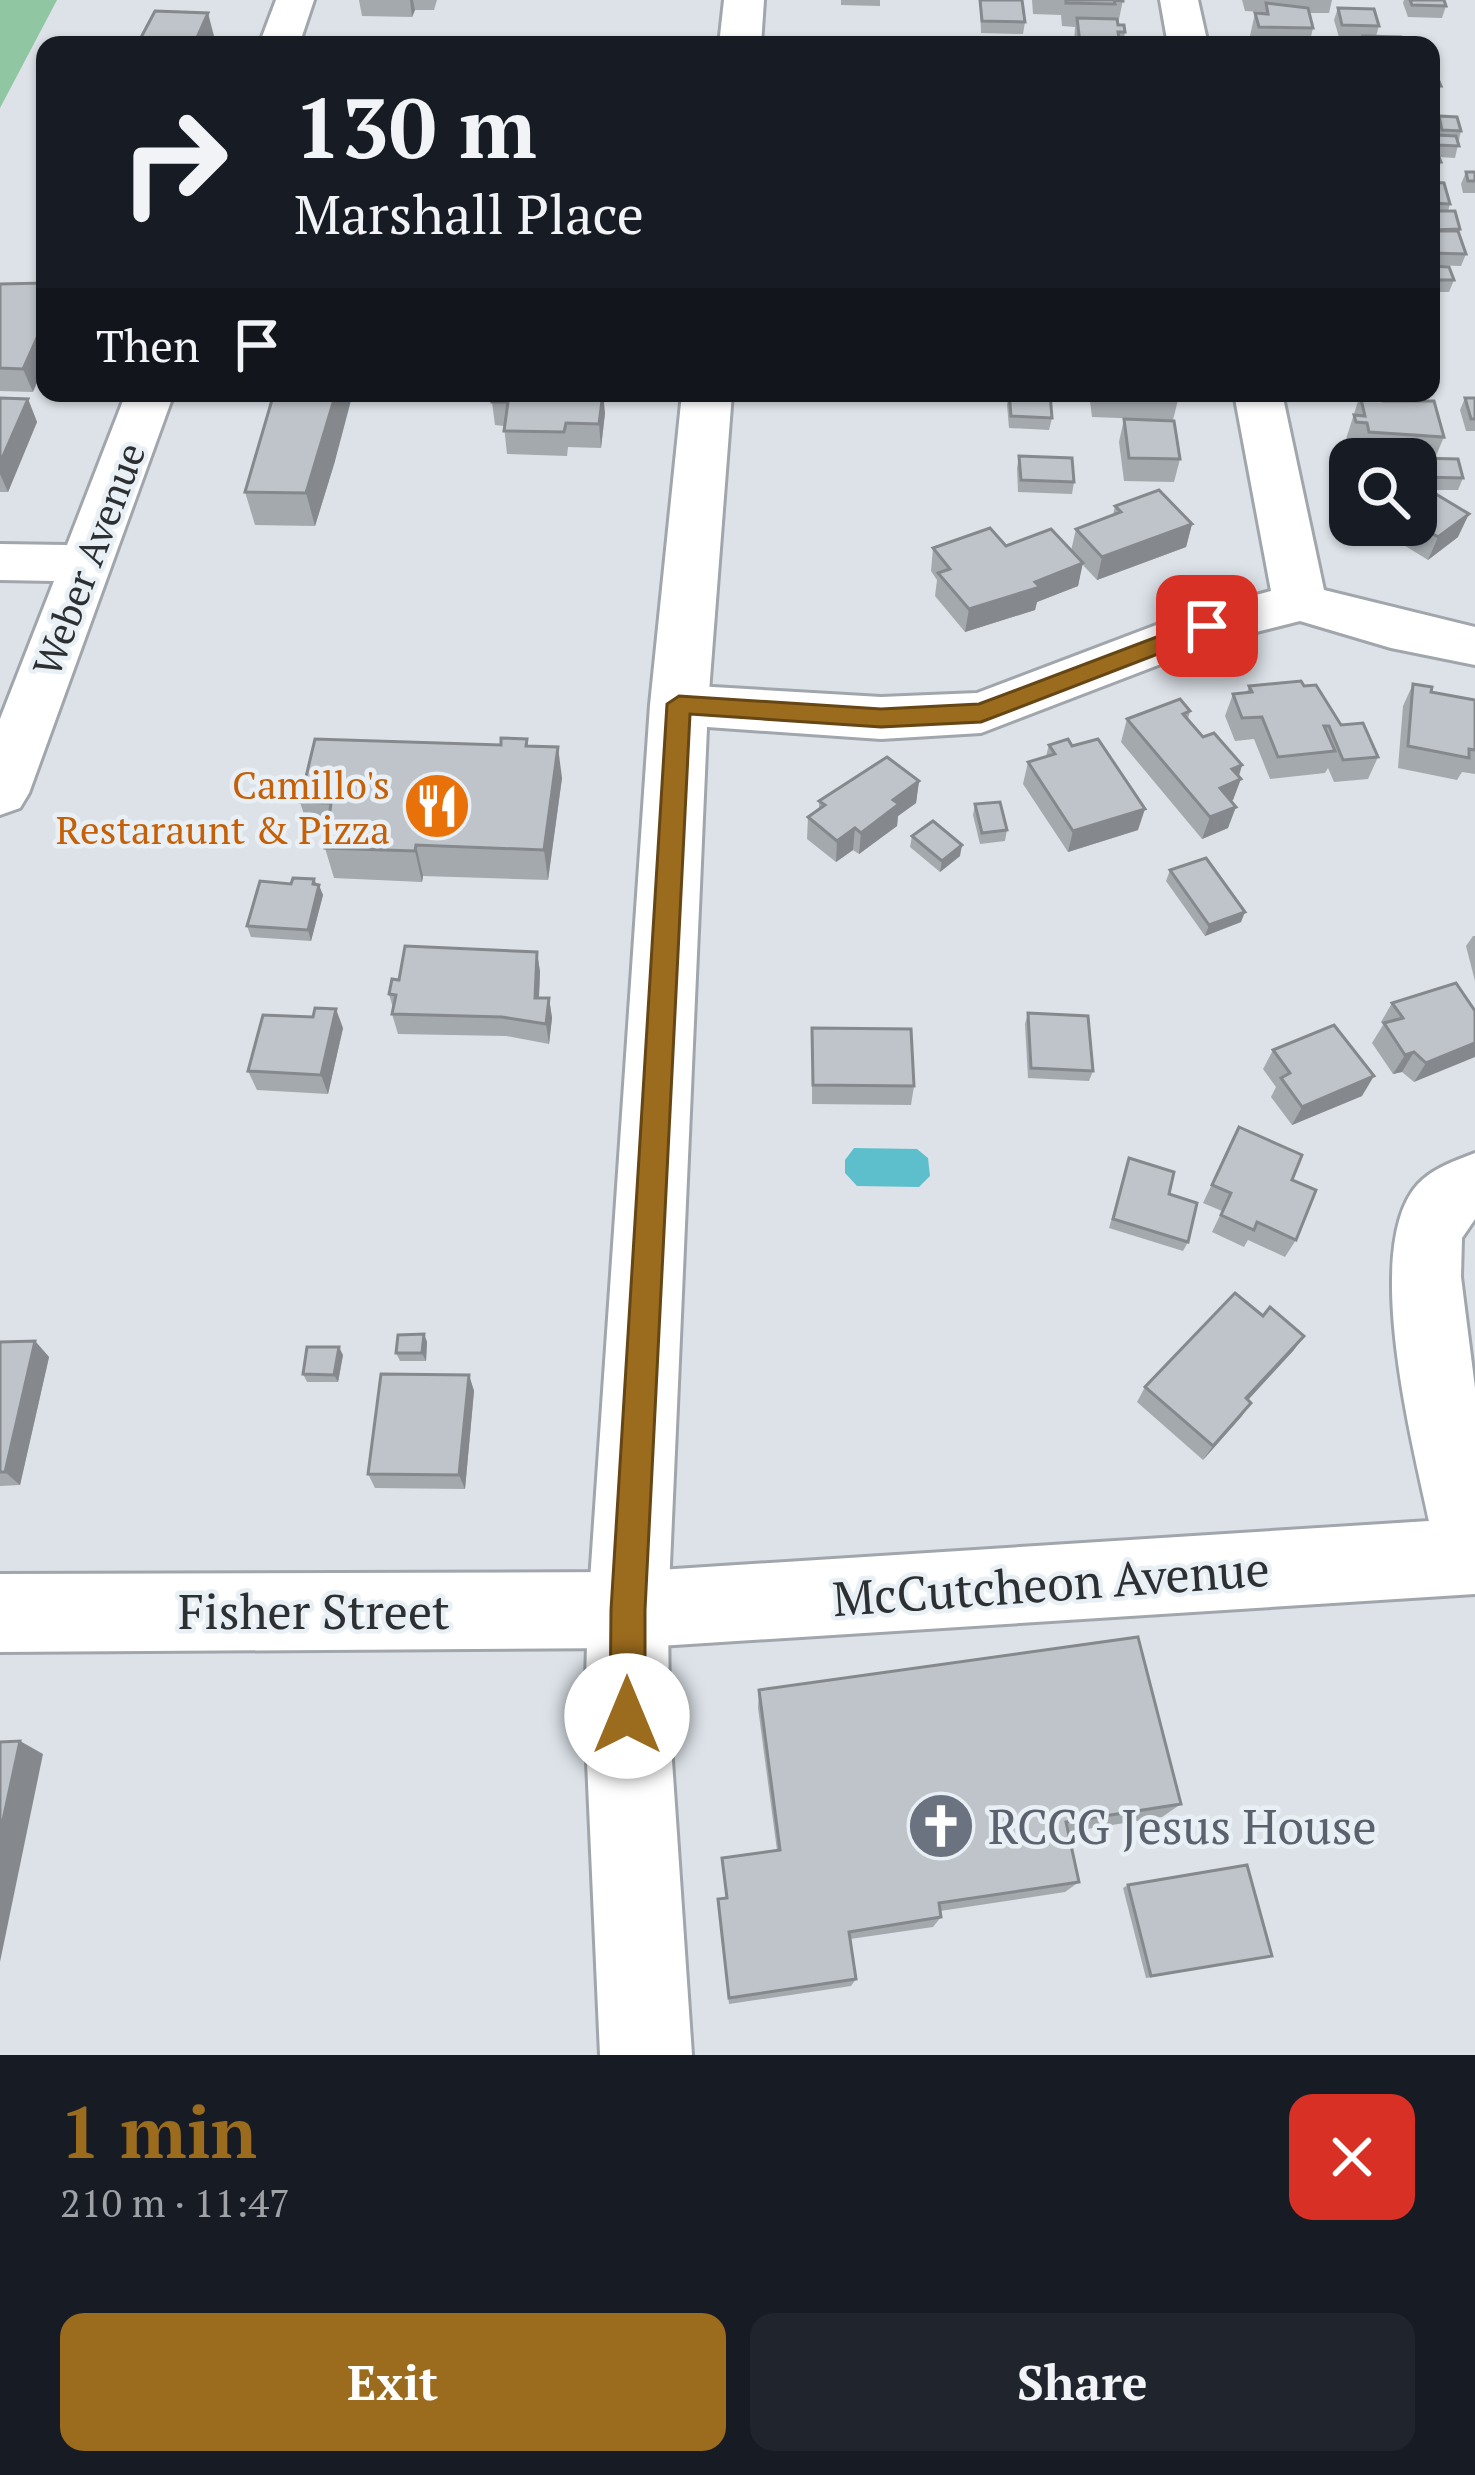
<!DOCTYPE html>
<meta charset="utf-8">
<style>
body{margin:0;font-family:"PT Serif",serif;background:#20242c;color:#f1f3f6;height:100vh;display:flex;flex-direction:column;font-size:45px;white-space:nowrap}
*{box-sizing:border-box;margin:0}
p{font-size:39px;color:#9ea1a6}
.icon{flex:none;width:66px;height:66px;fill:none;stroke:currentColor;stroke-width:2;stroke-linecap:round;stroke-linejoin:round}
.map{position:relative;height:2055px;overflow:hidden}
.side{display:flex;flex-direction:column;background:#171b24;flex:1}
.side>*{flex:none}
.banner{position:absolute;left:36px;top:36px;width:1404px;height:366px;border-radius:24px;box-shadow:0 3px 9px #0004;background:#171b24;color:#f1f3f6;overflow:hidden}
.buttons{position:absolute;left:1329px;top:438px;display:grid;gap:24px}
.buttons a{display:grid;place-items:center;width:108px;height:108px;border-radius:24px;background:#171b24;box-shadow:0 3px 9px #0004;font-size:60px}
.pin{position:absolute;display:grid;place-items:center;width:102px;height:102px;color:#fff;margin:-51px;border-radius:24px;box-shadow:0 6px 18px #0006}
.me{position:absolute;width:132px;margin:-66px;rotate:0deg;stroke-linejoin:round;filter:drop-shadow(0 0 9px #0008)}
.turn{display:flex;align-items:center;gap:42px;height:252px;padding:0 60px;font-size:54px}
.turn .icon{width:156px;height:156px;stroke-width:2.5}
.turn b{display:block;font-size:84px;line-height:102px}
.then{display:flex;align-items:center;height:114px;padding:0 60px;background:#0003;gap:24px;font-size:45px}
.round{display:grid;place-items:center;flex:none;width:126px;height:126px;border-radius:24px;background:#20242c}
.head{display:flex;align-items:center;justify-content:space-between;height:204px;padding:0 60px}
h1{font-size:72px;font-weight:600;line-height:90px;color:#9b6b1e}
.primary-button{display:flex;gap:24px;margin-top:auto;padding:24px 60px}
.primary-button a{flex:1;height:138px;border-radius:24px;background:#9b6b1e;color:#fff;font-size:48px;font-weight:600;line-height:138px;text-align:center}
.primary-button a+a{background:#20242c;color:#f1f3f6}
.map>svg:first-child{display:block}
</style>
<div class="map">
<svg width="1475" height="2055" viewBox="0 0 1475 2055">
<rect width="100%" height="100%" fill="#dce2e8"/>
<polygon fill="#90c6a1" points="0,0 57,0 0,108"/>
<polygon fill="#5ebfcc" points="854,1148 917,1149 928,1158 930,1176 919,1187 857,1186 845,1173 845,1160"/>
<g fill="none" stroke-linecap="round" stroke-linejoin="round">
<defs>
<g id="street">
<polygon points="276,0 314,0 299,45 259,45"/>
<polygon points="1160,0 1198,0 1208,45 1168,45"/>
<polygon points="126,393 174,393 29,793 20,808 0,815 0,719 54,581 0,580 0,544 67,545"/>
<polygon points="1234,393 1282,393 1324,590 1475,627 1475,665 1391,648 1300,621 1221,641 981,733 881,739 679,725 659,719 651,705 659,691 679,685 881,697 977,693 1188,613 1271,591"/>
<path d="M1475,1153v66l-13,19 -1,39 14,111v206l-847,54 -628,4v-78l628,-2 801,-51c-16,-76 -68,-275 -11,-337 15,-16 37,-23 57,-31z"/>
</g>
<g id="secondary">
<polygon points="724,0 764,0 761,45 719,45"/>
<polygon points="682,393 732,393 708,705 668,1610 669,1716 692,2055 600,2055 585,1716 588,1610 650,705"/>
</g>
</defs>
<use href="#street" stroke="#a0a6ab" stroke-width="6"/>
<use href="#secondary" stroke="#a0a6ab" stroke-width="6"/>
<use href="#street" fill="#fff" fill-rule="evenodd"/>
<use href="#secondary" fill="#fff" fill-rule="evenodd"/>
</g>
<g fill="#a3a9ad">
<polygon points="359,0 437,0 434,10 415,10 412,17 362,16"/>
<polygon points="841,0 880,0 880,6 841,5"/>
<polygon points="980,0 1025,22 1023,34 981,33"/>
<polygon points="1032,0 1123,0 1118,24 1125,32 1123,45 1074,45 1075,27 1062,26 1061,15 1033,14"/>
<polygon points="1242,0 1332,0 1329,13 1309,13 1313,28 1309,45 1252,45 1250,36 1255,13 1263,12 1245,11"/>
<polygon points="1404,0 1444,0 1446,6 1442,18 1408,17 1403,3"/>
<polygon points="1338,8 1379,26 1376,36 1403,45 1360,45 1363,38 1339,37 1334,20"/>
<polygon points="1431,72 1441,86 1436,98 1431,98"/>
<polygon points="1439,116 1461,131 1455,158 1439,157 1441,162 1437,174 1431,174 1431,137 1433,141 1436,135 1434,128"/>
<polygon points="1466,172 1475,172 1475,193 1463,193 1461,184"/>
<polygon points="1431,182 1450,204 1448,211 1460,229 1459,233 1466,254 1461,266 1431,265"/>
<polygon points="1431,266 1454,280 1449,292 1431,292"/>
<polygon points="0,284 33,392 0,391"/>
<polygon points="493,393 605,413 601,448 568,447 567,456 507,454 504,426 495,425 492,402"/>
<polygon points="1009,393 1052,418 1049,430 1009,428 1007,405"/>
<polygon points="1089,393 1178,393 1179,396 1173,420 1092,417"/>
<polygon points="1335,393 1395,393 1395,395"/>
<polygon points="1360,395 1383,401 1444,437 1435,458 1463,478 1458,490 1428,490 1458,537 1428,560 1378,529 1380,525 1416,525 1416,459 1360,455 1358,446 1348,446 1346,439"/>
<polygon points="0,398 28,399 37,422 8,492 0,492"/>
<polygon points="1465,398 1475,398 1475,431 1466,431 1460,410"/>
<polygon points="1124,419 1180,459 1174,482 1124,481 1119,442"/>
<polygon points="1019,456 1074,482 1072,494 1018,492 1017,468"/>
<polygon points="335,461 315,526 255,525 245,492"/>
<polygon points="1115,506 1192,524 1186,547 1097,580 1082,564 1078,586 1037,602 1035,610 965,632 935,596 937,580 931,571 933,548 1006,546 1071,551 1076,529 1113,515"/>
<polygon points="1413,684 1431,692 1475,700 1475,774 1462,772 1457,780 1398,768 1403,706"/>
<polygon points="1249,686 1304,686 1341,725 1378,757 1368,779 1334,782 1328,768 1325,773 1270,779 1254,739 1235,741 1225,716 1233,694 1247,692"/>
<polygon points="1190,711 1188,719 1203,737 1242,765 1233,800 1231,801 1228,828 1202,839 1121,742 1127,719"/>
<polygon points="527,739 528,746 562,778 548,880 423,876 422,882 334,878 325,848 327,833 310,833 300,802"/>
<polygon points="1049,745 1072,746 1138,830 1068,852 1023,784 1028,762 1046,756"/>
<polygon points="919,781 916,803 898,816 897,826 859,854 853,850 836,862 807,839 808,817 819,810 819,801"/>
<polygon points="975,804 1007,830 1005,841 980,844 973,815"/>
<polygon points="912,836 960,856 940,872 910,847"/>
<polygon points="1170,870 1241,922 1205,936 1166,881"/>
<polygon points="314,879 323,895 311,941 251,937 247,926 291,884"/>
<polygon points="1473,936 1475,936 1475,981 1466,946"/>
<polygon points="537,952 540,972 539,998 549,998 552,1018 549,1044 506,1036 398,1034 392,1014 393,1008 389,994 399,980"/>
<polygon points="1392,1003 1475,1011 1414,1082 1402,1072 1393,1074 1372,1043 1383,1025 1381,1022"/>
<polygon points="1028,1013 1093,1071 1089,1081 1028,1078 1025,1024"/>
<polygon points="343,1028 328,1094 257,1090 248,1071"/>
<polygon points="812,1028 914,1086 911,1105 812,1104"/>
<polygon points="1273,1050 1362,1096 1292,1125 1271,1097 1276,1087 1263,1069"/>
<polygon points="1239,1127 1292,1180 1296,1240 1285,1257 1248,1240 1244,1247 1212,1232 1222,1211 1203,1203"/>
<polygon points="1129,1158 1169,1194 1188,1242 1183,1251 1109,1228"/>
<polygon points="1263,1316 1304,1336 1293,1351 1248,1400 1251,1403 1241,1417 1203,1460 1137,1402 1145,1387"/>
<polygon points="424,1334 427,1342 426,1361 400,1361 396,1353"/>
<polygon points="35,1341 49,1357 20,1485 0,1486 0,1342"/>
<polygon points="343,1355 338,1382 307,1382 303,1374"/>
<polygon points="469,1375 474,1391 465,1489 375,1488 368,1474"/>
<polygon points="759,1690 1181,1804 1162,1817 1068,1832 1079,1882 1065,1892 940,1911 941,1917 933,1927 850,1939 856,1979 851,1986 729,2004 718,1899 727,1898 777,1850 758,1708"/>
<polygon points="1128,1885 1272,1956 1146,1978 1123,1888"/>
</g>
<g fill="#85898d">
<polygon points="410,0 413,0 415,10 412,17"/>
<polygon points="208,13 214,36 210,45 195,45"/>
<polygon points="45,320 45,364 33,392 23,369"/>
<polygon points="336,393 353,393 335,461 315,526 306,493"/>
<polygon points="603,393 605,413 601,448 599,424"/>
<polygon points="28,399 37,422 8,492 0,474 0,463"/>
<polygon points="1469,514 1458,537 1428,560 1438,537"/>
<polygon points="1192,524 1186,547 1097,580 1102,557"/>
<polygon points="1083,563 1078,586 1037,602 1035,610 965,632 969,609"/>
<polygon points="558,747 562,778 548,880 544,850"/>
<polygon points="1242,765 1237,781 1241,779 1233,800 1212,810 1220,788 1232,769"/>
<polygon points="919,781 916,803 898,816 897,826 859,854 861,833 893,800"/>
<polygon points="1236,807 1228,828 1202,839 1210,817"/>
<polygon points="1145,809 1138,830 1068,852 1073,831"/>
<polygon points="855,828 853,850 836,862 837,841"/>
<polygon points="416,845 423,876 422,882 415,851"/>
<polygon points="962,845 960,856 940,872 942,861"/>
<polygon points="314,879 318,890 319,885 323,895 311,941 308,930"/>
<polygon points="1245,912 1241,922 1205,936 1209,925"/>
<polygon points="537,952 540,972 538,1017 535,998"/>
<polygon points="549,998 552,1018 549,1044 546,1024"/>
<polygon points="336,1009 343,1028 328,1094 321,1075"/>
<polygon points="1475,1043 1475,1057 1414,1082 1426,1063"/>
<polygon points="1414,1052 1402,1072 1393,1074 1405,1055"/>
<polygon points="1374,1076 1362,1096 1292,1125 1302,1107"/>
<polygon points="424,1334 427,1342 426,1361 422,1353"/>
<polygon points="1304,1336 1293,1351 1236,1413 1246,1398"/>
<polygon points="35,1341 49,1357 20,1485 5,1472"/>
<polygon points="339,1347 343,1355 338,1382 334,1375"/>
<polygon points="469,1375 474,1391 465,1489 459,1475"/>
<polygon points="1251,1403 1241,1417 1203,1460 1213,1446"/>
<polygon points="20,1741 43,1754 0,1962 0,1834"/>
</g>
<g fill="#bec4c9" stroke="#85898d" stroke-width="3">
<polygon points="980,0 1022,0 1025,22 982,21"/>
<polygon points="1066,0 1123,0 1123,1 1114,0 1115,4 1066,3"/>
<polygon points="1410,0 1444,0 1446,6 1412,5"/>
<polygon points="1266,3 1308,8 1313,28 1259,27 1255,13 1268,14"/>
<polygon points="1338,8 1374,9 1379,26 1342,25"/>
<polygon points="155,11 208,13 194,44 137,45"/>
<polygon points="1077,18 1117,19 1118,25 1124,25 1125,32 1118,32 1120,44 1080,43"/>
<polygon points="1363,36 1401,37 1403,45 1366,45"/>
<polygon points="1431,72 1435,72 1441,86 1431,86"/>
<polygon points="1439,116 1457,117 1461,131 1442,130"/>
<polygon points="1435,135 1456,136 1459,146 1437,145"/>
<polygon points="1431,137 1441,162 1431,162"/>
<polygon points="1466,172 1475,172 1475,181 1468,181"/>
<polygon points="1431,182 1444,183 1450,204 1431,203"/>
<polygon points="1431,211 1455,211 1460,229 1431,230"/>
<polygon points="1431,231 1458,231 1466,254 1431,253"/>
<polygon points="1431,266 1449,267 1454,280 1435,280"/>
<polygon points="45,283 45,320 23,369 0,368 0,284"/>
<polygon points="274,393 336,393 306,493 245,492"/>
<polygon points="493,393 603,393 599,424 566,423 564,432 504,431 508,402 492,402"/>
<polygon points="1009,393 1050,394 1052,418 1011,416"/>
<polygon points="1096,393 1178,393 1179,396 1096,394"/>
<polygon points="1360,395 1382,395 1383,401 1434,401 1444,437 1369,432 1367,423 1356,422 1354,415 1365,416"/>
<polygon points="0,398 28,399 0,463"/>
<polygon points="1465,398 1475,398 1475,419 1471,419"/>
<polygon points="1124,419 1174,421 1180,459 1129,458"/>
<polygon points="1019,456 1072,458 1074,482 1021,480"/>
<polygon points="1416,458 1458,459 1463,478 1421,477"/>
<polygon points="1416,482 1469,514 1438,537 1416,523"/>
<polygon points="1159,490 1192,524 1102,557 1076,529 1121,512 1115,506"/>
<polygon points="990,528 1006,546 1051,529 1083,563 1035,582 1040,587 969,609 938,573 950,569 933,548"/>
<polygon points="1301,681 1304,686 1316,685 1341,725 1363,723 1378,757 1343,760 1329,726 1324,726 1335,751 1278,757 1262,717 1242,718 1233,694 1252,692 1249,686"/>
<polygon points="1413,684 1432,687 1431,692 1475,700 1475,750 1469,749 1469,758 1408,746"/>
<polygon points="1180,699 1190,711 1183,714 1203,737 1214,733 1242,765 1232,769 1241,779 1220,788 1236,807 1210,817 1127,719"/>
<polygon points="501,738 527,739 526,746 558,747 544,850 416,845 415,851 325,848 331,803 300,802 315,739 501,745"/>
<polygon points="1068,739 1072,746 1098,739 1145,809 1073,831 1028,762 1055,754 1049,745"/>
<polygon points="887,757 919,781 893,800 899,804 861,833 855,828 837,841 808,817 825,805 819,801"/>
<polygon points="1000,802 1007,830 982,833 975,804"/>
<polygon points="933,821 962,845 942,861 912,836"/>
<polygon points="1206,858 1245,912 1209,925 1170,870"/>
<polygon points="293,878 314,879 313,884 319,885 308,930 247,926 260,881 291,884"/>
<polygon points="405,946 537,952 535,998 549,998 546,1024 502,1017 392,1014 396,995 389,994 392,979 399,980"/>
<polygon points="1456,983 1475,1011 1475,1043 1426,1063 1414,1052 1405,1055 1384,1023 1403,1018 1392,1003"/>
<polygon points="315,1008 336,1009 321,1075 248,1071 263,1015 313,1017"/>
<polygon points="1028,1013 1088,1016 1093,1071 1031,1068"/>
<polygon points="1334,1025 1374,1076 1302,1107 1281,1078 1290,1073 1273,1050"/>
<polygon points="812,1028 911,1029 914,1086 813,1085"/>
<polygon points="1239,1127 1302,1155 1292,1180 1316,1190 1296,1240 1257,1222 1254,1230 1221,1215 1231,1193 1212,1185"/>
<polygon points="1129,1158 1174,1172 1169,1194 1197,1203 1188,1242 1113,1219"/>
<polygon points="1235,1293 1263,1316 1270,1307 1304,1336 1246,1398 1251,1403 1213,1446 1145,1387"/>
<polygon points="424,1334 422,1353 396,1353 398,1335"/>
<polygon points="35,1341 5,1472 0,1472 0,1342"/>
<polygon points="307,1347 339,1347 334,1375 303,1374"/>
<polygon points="381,1374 469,1375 459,1475 368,1474"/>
<polygon points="1138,1637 1181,1804 1066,1822 1079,1882 939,1903 941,1917 849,1932 856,1979 729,1998 718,1899 727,1898 722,1858 780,1850 759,1690"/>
<polygon points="20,1741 0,1834 0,1742"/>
<polygon points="1247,1865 1272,1956 1151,1976 1128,1885"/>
</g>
<polygon fill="#9b6b1e" stroke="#654614" stroke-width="3" points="1207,618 1219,626 1215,632 981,722 881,727 690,714 645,1610 645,1716 639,1728 627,1733 615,1728 610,1716 611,1610 667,704 679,696 881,709 979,704"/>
<defs>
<symbol id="restaurant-disc" viewBox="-11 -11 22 22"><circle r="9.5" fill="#e8710a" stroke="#e9f0f5"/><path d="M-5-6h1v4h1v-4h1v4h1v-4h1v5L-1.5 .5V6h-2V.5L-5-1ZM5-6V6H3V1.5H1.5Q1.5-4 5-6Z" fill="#fff"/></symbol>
<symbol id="church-disc" viewBox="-11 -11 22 22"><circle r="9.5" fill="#6b7280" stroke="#e9f0f5"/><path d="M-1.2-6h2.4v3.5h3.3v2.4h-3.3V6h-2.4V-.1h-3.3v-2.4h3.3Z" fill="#fff"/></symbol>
</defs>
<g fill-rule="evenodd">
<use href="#restaurant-disc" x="399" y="768" width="76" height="76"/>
<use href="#church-disc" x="903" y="1788" width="76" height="76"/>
</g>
<g text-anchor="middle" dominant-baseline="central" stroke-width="9" stroke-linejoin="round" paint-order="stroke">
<g font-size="39" fill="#2d3032" stroke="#e9f0f5">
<text transform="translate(88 559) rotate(-69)">Weber Avenue</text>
</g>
<g font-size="39" fill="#c56008" stroke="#e9f0f5" text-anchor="end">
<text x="390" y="784">Camillo's<tspan x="390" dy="45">Restaraunt &amp; Pizza</tspan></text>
</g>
<g font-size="48" fill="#2d3032" stroke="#e9f0f5">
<text transform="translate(1051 1583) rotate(-4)">McCutcheon Avenue</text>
<text x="314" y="1611">Fisher Street</text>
</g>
<g font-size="48" fill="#5b616d" stroke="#e9f0f5" text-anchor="start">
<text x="988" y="1826">RCCG Jesus House</text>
</g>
</g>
</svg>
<div class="buttons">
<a><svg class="icon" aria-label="search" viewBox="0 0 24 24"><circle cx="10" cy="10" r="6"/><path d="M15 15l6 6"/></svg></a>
</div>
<div class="pin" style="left:1207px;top:626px;background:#d93025"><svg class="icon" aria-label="arrive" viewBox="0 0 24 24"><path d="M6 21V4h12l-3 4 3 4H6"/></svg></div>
<svg class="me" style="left:627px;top:1716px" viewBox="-20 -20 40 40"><circle r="19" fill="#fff"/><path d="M0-13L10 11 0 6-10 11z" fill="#9b6b1e"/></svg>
<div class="banner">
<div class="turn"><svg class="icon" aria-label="right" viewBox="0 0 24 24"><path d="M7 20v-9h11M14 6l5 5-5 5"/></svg><div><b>130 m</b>Marshall Place</div></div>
<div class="then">Then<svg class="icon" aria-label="arrive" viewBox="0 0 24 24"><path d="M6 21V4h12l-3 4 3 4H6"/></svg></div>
</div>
</div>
<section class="side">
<div class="head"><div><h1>1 min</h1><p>210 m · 11:47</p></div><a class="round" style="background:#d93025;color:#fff"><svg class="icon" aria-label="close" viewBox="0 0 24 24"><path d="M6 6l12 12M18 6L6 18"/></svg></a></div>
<div class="primary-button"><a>Exit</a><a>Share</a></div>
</section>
